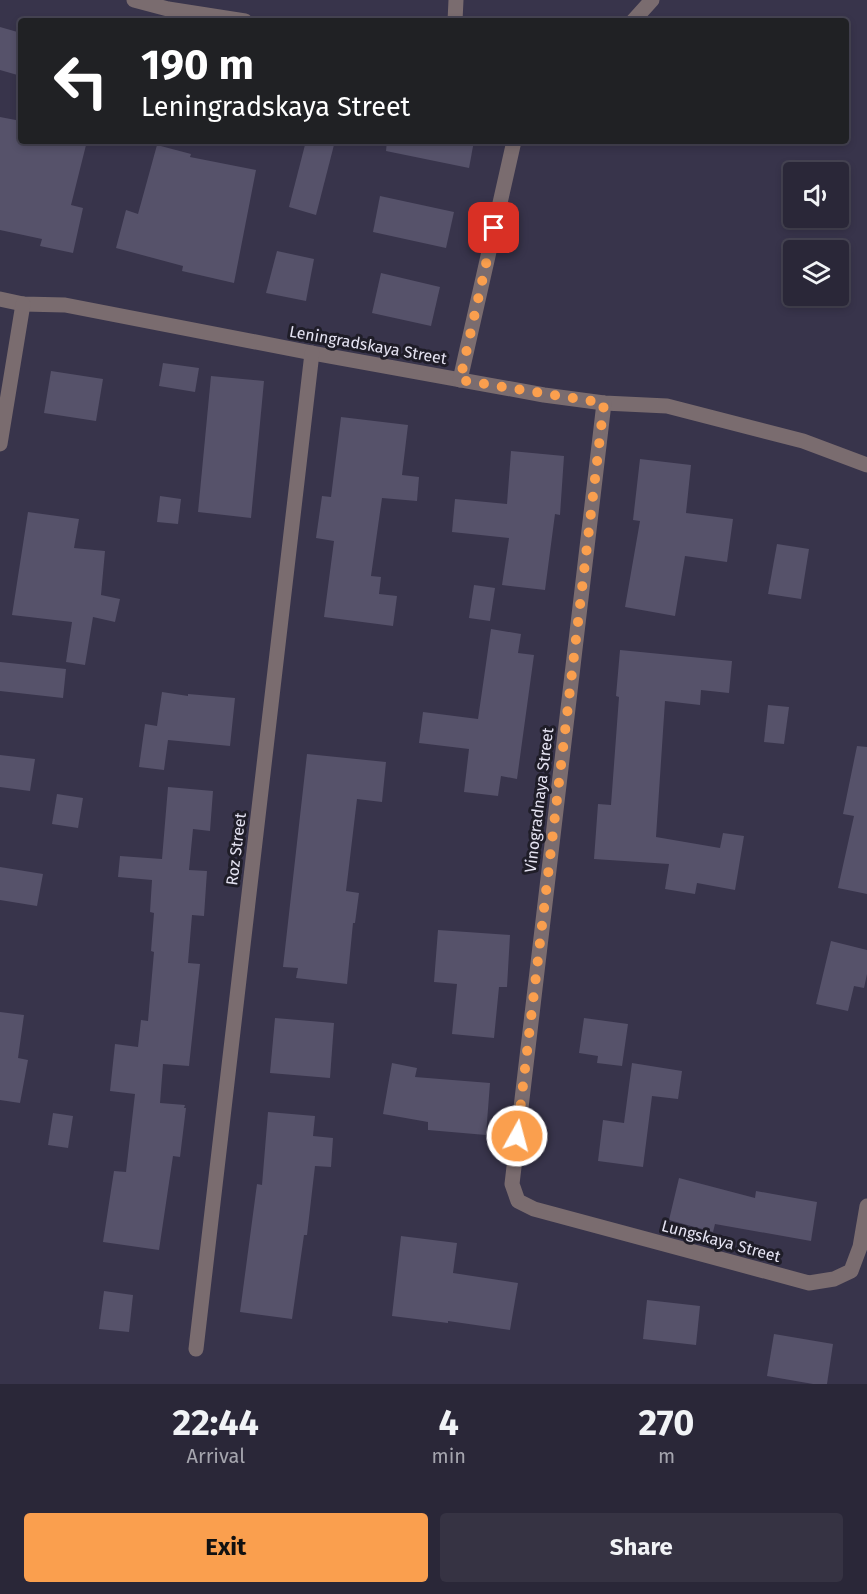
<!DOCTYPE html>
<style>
body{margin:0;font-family:"Fira Sans",sans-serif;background:#363343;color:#f1f3f6;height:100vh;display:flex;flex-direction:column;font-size:22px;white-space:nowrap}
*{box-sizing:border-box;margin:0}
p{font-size:20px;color:#a5a5ae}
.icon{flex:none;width:33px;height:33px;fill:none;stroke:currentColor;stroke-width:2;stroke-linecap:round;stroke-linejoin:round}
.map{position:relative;height:1384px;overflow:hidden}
.panel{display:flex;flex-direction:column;background:#2a2738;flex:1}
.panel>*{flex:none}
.guide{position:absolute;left:18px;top:18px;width:831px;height:126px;border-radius:6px;box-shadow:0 3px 9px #0003,0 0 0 2px #464453;background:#202124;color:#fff;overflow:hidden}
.tools{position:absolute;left:783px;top:162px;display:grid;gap:12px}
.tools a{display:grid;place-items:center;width:66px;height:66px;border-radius:6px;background:#2a2738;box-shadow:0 3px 9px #0003,0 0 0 2px #464453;font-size:30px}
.pin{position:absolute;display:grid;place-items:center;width:51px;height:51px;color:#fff;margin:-26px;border-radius:12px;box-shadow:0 3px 9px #0006}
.me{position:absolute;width:66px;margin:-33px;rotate:7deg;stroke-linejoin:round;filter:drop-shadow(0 0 4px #0008)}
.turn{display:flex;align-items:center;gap:21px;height:126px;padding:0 24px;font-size:27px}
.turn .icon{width:78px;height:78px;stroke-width:2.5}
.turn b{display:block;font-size:42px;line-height:51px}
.eta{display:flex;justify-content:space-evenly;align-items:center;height:102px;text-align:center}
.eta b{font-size:36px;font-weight:700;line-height:42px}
.action{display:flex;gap:12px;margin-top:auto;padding:12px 24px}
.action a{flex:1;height:69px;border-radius:6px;background:#fa9f4e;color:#111;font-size:24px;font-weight:700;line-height:69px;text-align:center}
.action a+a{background:#363343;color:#f1f3f6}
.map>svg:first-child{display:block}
</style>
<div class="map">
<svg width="867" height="1384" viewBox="0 0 867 1384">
<rect width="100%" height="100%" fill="#38344b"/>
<g fill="#56526a">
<polygon points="0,27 21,33 21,76 0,70"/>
<polygon points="0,117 21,121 21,141 87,141 71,205 83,208 73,253 40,246 42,239 0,230"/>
<polygon points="306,141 335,141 316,215 289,207"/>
<polygon points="387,141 474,141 469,168 386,151"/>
<polygon points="157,145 191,154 190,157 256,170 234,283 182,271 183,266 116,248 126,210 138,214"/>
<polygon points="380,196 454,212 446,248 373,232"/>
<polygon points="277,251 314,259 306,301 266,293"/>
<polygon points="381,273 440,287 431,326 372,313"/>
<polygon points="163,363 199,368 195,392 159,386"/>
<polygon points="51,371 103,379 96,421 44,413"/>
<polygon points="211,376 264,381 251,518 198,512"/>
<polygon points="341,417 408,425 402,475 419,477 417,501 382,498 371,576 381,577 379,594 397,596 393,626 324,617 334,541 316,538 322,496 331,497"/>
<polygon points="511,451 564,456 560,515 555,514 545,590 502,585 509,538 452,532 455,499 507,504"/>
<polygon points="640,459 691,465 686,513 733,519 727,562 685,556 675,616 625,607 640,521 633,520"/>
<polygon points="160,496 181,499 178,524 157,522"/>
<polygon points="28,512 79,519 74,548 105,551 101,595 120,599 115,622 93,617 85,665 66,662 72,622 12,615"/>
<polygon points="777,544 809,549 801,599 768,594"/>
<polygon points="474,585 495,588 490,621 469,618"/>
<polygon points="491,629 521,634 518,653 534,655 517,779 501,776 498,796 464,792 469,749 419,743 423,712 478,719"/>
<polygon points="620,650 732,661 729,693 701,690 700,705 665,701 656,837 720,848 723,833 744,836 735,890 697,883 695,894 665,889 669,864 594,859 598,804 611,805 619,697 616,696"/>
<polygon points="0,662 66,669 63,698 0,691"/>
<polygon points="162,692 188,696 188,694 235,698 230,746 168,740 164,770 139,767 145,724 157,726"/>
<polygon points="768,705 789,707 784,744 764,742"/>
<polygon points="857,746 867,747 867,894 838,888 854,816 843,814"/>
<polygon points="307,754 386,762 382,802 357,799 346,891 359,893 355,923 353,923 347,984 296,978 298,968 283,967"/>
<polygon points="0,755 35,759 30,791 0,787"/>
<polygon points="168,787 213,791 210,831 193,829 189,870 207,871 204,916 192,915 188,963 200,964 189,1066 163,1064 160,1103 185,1105 184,1108 186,1108 180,1157 173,1156 159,1250 103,1242 114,1171 126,1172 135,1094 110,1091 115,1044 138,1047 141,1020 148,1021 154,952 151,951 154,913 150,912 152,880 118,877 120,856 162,859"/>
<polygon points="57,794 83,798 78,828 52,824"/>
<polygon points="0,867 43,874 37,906 0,900"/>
<polygon points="438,930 510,935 507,987 499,987 494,1038 452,1034 457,984 434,982"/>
<polygon points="831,941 867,950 867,974 864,988 854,986 848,1011 816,1004"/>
<polygon points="0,1012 24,1015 18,1058 28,1060 20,1103 0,1100"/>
<polygon points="275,1018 334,1023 330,1078 270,1073"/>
<polygon points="584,1018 628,1024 622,1066 597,1063 598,1056 579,1053"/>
<polygon points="392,1063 417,1068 415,1077 490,1083 486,1135 428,1130 428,1122 383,1114"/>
<polygon points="632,1063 682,1071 678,1099 652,1096 643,1167 598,1161 603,1120 624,1123"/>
<polygon points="268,1112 315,1116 313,1136 333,1138 331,1167 315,1166 307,1235 304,1235 292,1319 240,1312 257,1184 262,1185"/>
<polygon points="53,1113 73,1116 68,1148 48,1145"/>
<polygon points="679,1178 755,1198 756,1191 817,1202 811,1241 715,1224 713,1232 669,1220"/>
<polygon points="401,1236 457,1243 453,1273 518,1283 510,1330 448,1321 448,1323 392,1316"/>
<polygon points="104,1291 133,1295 129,1332 99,1329"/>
<polygon points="647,1300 700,1306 696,1345 643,1339"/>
<polygon points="774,1334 833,1344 827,1384 813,1384 767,1376"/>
</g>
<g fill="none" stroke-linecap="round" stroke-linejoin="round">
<g stroke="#7a6c6f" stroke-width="15">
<polyline points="134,0 168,9 245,21"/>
<polyline points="455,21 456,0"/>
<polyline points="633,21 652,0"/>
<polyline points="0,299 23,304 65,305 312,353 544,395 604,403 667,406 803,441 867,465"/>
<polyline points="460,380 514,141"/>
<polyline points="604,403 512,1184 518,1201 534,1209 809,1283 834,1279 851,1271 860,1247 867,1206"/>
<polyline points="0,444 23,304"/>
<polyline points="196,1349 312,353"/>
</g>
</g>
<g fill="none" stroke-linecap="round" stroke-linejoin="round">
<polyline stroke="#fa9f4e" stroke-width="10" stroke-dasharray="0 18" points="494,228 460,380 604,403 517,1136"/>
</g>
<g text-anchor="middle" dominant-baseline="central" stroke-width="6" stroke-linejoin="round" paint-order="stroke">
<g font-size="16" fill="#e5e3f2" stroke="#1f1d28">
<text transform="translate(368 345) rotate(10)">Leningradskaya Street</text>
<text transform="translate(539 800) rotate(-83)">Vinogradnaya Street</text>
<text transform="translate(236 849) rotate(-83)">Roz Street</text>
<text transform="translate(721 1241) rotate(15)">Lungskaya Street</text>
</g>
</g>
</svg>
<div class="tools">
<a><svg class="icon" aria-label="sound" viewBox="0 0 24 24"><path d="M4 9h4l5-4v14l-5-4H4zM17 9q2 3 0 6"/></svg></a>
<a><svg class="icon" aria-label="layers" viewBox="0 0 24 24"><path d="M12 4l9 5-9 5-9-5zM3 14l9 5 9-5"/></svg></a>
</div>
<div class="pin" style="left:494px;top:228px;background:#d93025"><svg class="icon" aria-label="arrive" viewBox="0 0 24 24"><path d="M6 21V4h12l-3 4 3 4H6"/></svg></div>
<svg class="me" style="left:517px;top:1136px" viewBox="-20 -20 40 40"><circle r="17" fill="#fa9f4e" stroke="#fff" stroke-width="3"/><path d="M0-11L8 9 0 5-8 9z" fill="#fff"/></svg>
<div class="guide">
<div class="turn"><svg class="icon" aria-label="left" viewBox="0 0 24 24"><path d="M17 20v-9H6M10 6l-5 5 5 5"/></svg><div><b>190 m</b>Leningradskaya Street</div></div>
</div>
</div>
<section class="panel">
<div class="eta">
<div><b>22:44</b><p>Arrival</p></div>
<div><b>4</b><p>min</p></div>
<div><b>270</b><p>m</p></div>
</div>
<div class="action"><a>Exit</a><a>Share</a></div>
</section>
